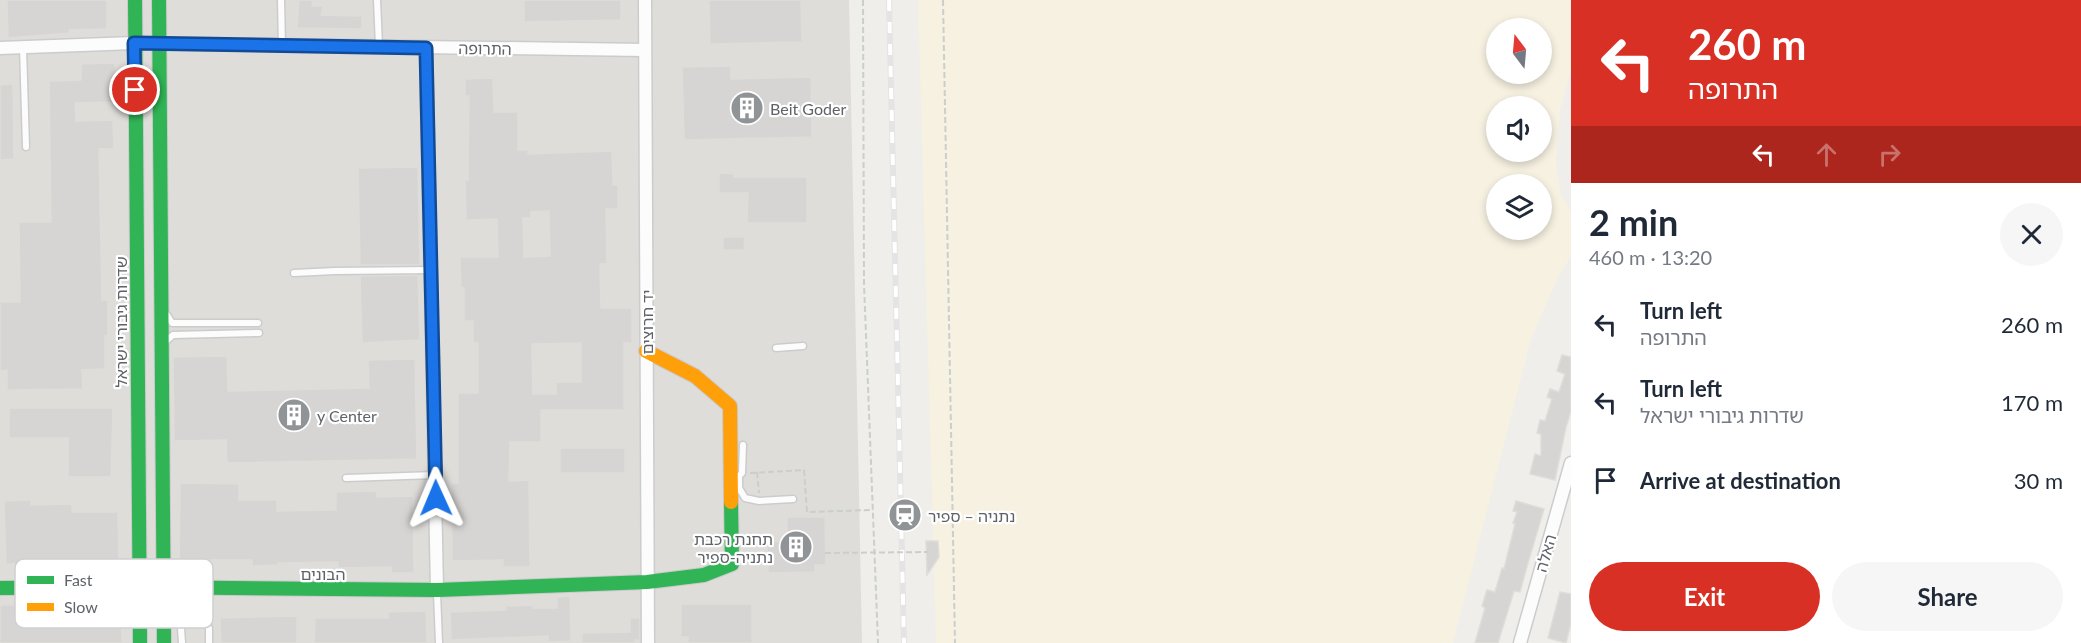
<!DOCTYPE html>
<meta charset="utf-8">
<style>
body{margin:0;font-family:Lato,"Noto Sans Hebrew",sans-serif;background:#f6f6f7;color:#1f2937;height:100vh;display:flex;flex-direction:column;font-size:22px;white-space:nowrap}
*{box-sizing:border-box;margin:0}
p{font-size:20px;color:#747a83}
.icon{flex:none;width:33px;height:33px;fill:none;stroke:currentColor;stroke-width:2;stroke-linecap:round;stroke-linejoin:round}
.map{position:relative;flex:1;overflow:hidden}
.drawer{display:flex;flex-direction:column;background:#fff;width:510px}
.drawer>*{flex:none}
.guide{background:#d93025;color:#fff;overflow:hidden}
.needle{width:39px;rotate:344deg}
.tools{position:absolute;left:1486px;top:18px;display:grid;gap:12px}
.tools a{display:grid;place-items:center;width:66px;height:66px;border-radius:50%;background:#fff;box-shadow:0 3px 9px #0003;font-size:30px}
.pin{position:absolute;display:grid;place-items:center;width:51px;height:51px;color:#fff;margin:-26px;border:3px solid #fff;border-radius:50%;box-shadow:0 2px 6px #0007}
.me{position:absolute;width:66px;margin:-33px;rotate:359deg;stroke-linejoin:round;filter:drop-shadow(0 0 4px #0008)}
.turn{display:flex;align-items:center;gap:21px;height:126px;padding:0 18px;font-size:27px}
.turn .icon{width:78px;height:78px;stroke-width:2.5}
.turn b{display:block;font-size:42px;line-height:51px}
.lanes{display:flex;align-items:center;height:57px;padding:0 18px;background:#0003;justify-content:center;gap:30px;direction:ltr}
.lanes .off{opacity:.35}
.round{display:grid;place-items:center;flex:none;width:63px;height:63px;border-radius:32px;background:#f6f6f7}
.headline{display:flex;align-items:center;justify-content:space-between;height:102px;padding:0 18px}
h1{font-size:36px;font-weight:700;line-height:45px}
.button{display:flex;gap:12px;margin-top:auto;padding:12px 18px}
.button a{flex:1;height:69px;border-radius:36px;background:#d93025;color:#fff;font-size:24px;font-weight:700;line-height:69px;text-align:center}
.button a+a{background:#f6f6f7;color:#1f2937}
ul{padding:0;list-style:none}
li{display:flex;align-items:center;gap:18px;height:78px;padding:0 18px}
li div{flex:1}
li b{display:block;font-size:22px}
li em{font-style:normal}
main{display:flex;flex:1;min-height:0}
.map>svg:first-child{display:block}
</style>
<main>
<div class="map">
<svg width="1571" height="643" viewBox="0 0 1571 643">
<rect width="100%" height="100%" fill="#efeeea"/>
<polygon fill="#dfddda" points="0,0 849,0 862,643 0,643"/>
<path fill="#f6f1e1" fill-rule="evenodd" d="M918,0h653v70l-11,41 -4,52 5,31 10,18v44l-13,21 -27,62 -78,304h-517zM1497,28h45v46h-45zM1497,106h45v46h-45zM1497,184h45v46h-45z"/>
<g fill="#d6d5d3" stroke="#deddd9" stroke-width="1.5" fill-rule="evenodd">
<polygon points="7,0 107,0 107,29 69,30 70,33 8,38"/>
<polygon points="299,0 313,0 312,6 323,6 321,15 362,16 362,29 297,28"/>
<polygon points="524,0 621,0 621,20 524,22"/>
<polygon points="709,0 801,0 802,42 710,44"/>
<polygon points="115,63 116,102 75,103 76,121 113,120 114,149 99,149 102,300 108,300 108,335 105,336 105,369 82,370 83,389 7,390 7,370 0,371 0,302 20,302 19,222 51,222 49,81 81,80 81,64"/>
<polygon points="731,66 731,79 811,77 812,137 684,140 682,67"/>
<path d="M493,78l1,34h24v38h10v4l84,-3 1,34h5v24h-12l1,55h-7l1,44h31v35h-8v67h-83v32h-31l-1,39 20,-1 1,87h-27v-7l-51,1 -1,-77 7,-1v-90h20v-50h-5v-22h-9v-33h-3l-1,-31h38l-1,-38 -31,1 -1,-40h3l1,-84h-4v-17zM549,211l1,45 -26,1 -1,-39h8v-6zM581,343v39h-25v12h-23l-1,-50z"/>
<polygon points="13,84 14,159 0,160 0,85"/>
<polygon points="418,167 420,265 360,265 358,168"/>
<polygon points="719,173 734,174 734,177 807,177 807,223 747,223 748,193 719,193"/>
<polygon points="723,237 745,237 744,250 723,250"/>
<polygon points="418,275 420,340 362,343 360,276"/>
<polygon points="1562,355 1571,357 1571,411 1566,427 1555,480 1530,474 1535,454 1541,456 1541,434 1537,433 1540,420 1545,421 1552,399 1547,397 1550,389 1559,392 1565,374 1557,371"/>
<polygon points="227,356 228,391 369,388 368,360 415,359 417,459 227,463 226,440 174,441 173,357"/>
<polygon points="9,408 113,408 111,477 68,477 68,438 9,438"/>
<rect x="560" y="448" width="65" height="25"/>
<polygon points="180,483 239,484 239,500 277,500 277,511 336,510 336,492 376,491 377,497 413,496 414,573 391,573 391,567 338,568 338,562 278,563 278,565 252,566 252,560 210,560 210,574 179,574"/>
<polygon points="31,500 31,505 72,504 72,512 118,512 119,560 6,564 4,501"/>
<polygon points="1516,501 1544,509 1528,563 1520,592 1514,591 1498,643 1475,643 1485,608 1482,606 1487,590 1495,592 1502,568 1504,569 1515,524 1513,523 1517,512 1513,511"/>
<polygon points="787,517 825,517 826,565 815,565 815,572 768,573 767,542 787,541"/>
<polygon points="926,541 938,541 939,557 927,575"/>
<polygon points="1560,592 1571,594 1571,623 1566,643 1548,638"/>
<polygon points="570,596 571,641 548,642 548,636 451,640 450,612 506,610 505,606 533,605 533,608 557,608 557,597"/>
<polygon points="121,604 122,643 0,643 0,605"/>
<polygon points="681,604 752,604 752,643 688,643 688,637 681,637"/>
<polygon points="426,611 427,643 314,643 315,618 388,618 388,612"/>
<polygon points="297,616 297,643 221,643 220,618"/>
<polygon points="630,618 640,618 640,640 635,640 635,643 582,643 582,633 630,632"/>
</g>
<g fill="none" stroke-linecap="round" stroke-linejoin="round">
<defs>
<g id="lane">
<polyline points="281,0 282,46"/>
<polyline points="377,0 379,46"/>
<polyline points="23,47 26,147"/>
<polyline points="294,273 335,271 431,270"/>
<polyline points="167,315 172,323 258,323"/>
<polyline points="165,342 173,335 259,333"/>
<polyline points="776,348 803,346"/>
<polyline points="743,445 742,473 739,476 739,488 745,498 759,501 793,499"/>
<polyline points="346,478 435,475"/>
<polyline points="437,593 439,643"/>
<polyline points="182,643 181,628 187,619 204,620 209,628 209,643"/>
</g>
<g id="street">
<polyline points="645,0 648,643"/>
<polyline points="0,48 134,43 645,50"/>
<polyline points="426,48 437,590"/>
<polyline points="1520,643 1571,463"/>
</g>
<g id="fast">
<polyline points="135,0 140,643"/>
<polyline points="159,0 164,643"/>
<polyline points="0,588 139,587 437,590 647,582 704,575 732,564 731,502"/>
</g>
<polyline id="slow" points="646,351 695,376 730,406 731,502"/>
</defs>
<use href="#lane" stroke="#cbcccc" stroke-width="9"/>
<use href="#street" stroke="#cbcccc" stroke-width="15"/>
<use href="#fast" stroke="#cacacb" stroke-width="16"/>
<use href="#slow" stroke="#cacacb" stroke-width="16"/>
<g stroke="#cacfcc" stroke-width="2" stroke-dasharray="6 3" stroke-linecap="butt">
<polyline points="863,0 864,284 878,643"/>
<polyline points="943,0 955,643"/>
<polyline points="757,472 759,493"/>
<polyline points="750,473 804,470 807,512 873,510"/>
<polyline points="746,554 767,554"/>
</g>
<use href="#lane" stroke="#fdfcfc" stroke-width="6"/>
<use href="#street" stroke="#fdfcfc" stroke-width="12"/>
<use href="#fast" stroke="#30b455" stroke-width="14"/>
<use href="#slow" stroke="#ff9f0a" stroke-width="14"/>
<defs>
<polyline id="rail" points="889,0 904,643"/>
</defs>
<use href="#rail" stroke="#e4e4e4" stroke-width="6"/>
<use href="#rail" stroke="#fff" stroke-width="4" stroke-dasharray="11" stroke-linecap="butt"/>
<polyline stroke="#cacfcc" stroke-width="2" stroke-dasharray="6 3" stroke-linecap="butt" points="825,553 929,552"/>
</g>
<g fill="none" stroke-linecap="round" stroke-linejoin="round">
<defs>
<polyline id="route" points="135,90 134,43 426,48 436,498"/>
</defs>
<use href="#route" stroke="#114b97" stroke-width="15"/>
<use href="#route" stroke="#1a73e8" stroke-width="10"/>
</g>
<defs>
<symbol id="building-disc" viewBox="-11 -11 22 22"><circle r="9.5" fill="#919496" stroke="#fff"/><path d="M-4-6H4V6H1V3H-1V6H-4ZM-2.5-4.3h1.7v1.8h-1.7ZM.8-4.3h1.7v1.8H.8ZM-2.5-1h1.7V.8h-1.7ZM.8-1h1.7V.8H.8Z" fill="#fff"/></symbol>
<symbol id="station-disc" viewBox="-11 -11 22 22"><circle r="9.5" fill="#919496" stroke="#fff"/><path d="M-3-6H3Q5-6 5-4V2Q5 4 3 4L4.5 6H3L1.5 4h-3L-3 6H-4.5L-3 4Q-5 4-5 2V-4Q-5-6-3-6ZM-3.5-4v3h7v-3ZM-3.5 1v1.5H-2V1ZM2 1v1.5H3.5V1Z" fill="#fff"/></symbol>
</defs>
<g fill-rule="evenodd">
<use href="#building-disc" x="728" y="89" width="38" height="38"/>
<use href="#building-disc" x="275" y="396" width="38" height="38"/>
<use href="#station-disc" x="886" y="496" width="38" height="38"/>
<use href="#building-disc" x="777" y="528" width="38" height="38"/>
</g>
<g text-anchor="middle" dominant-baseline="central" stroke-width="4.5" stroke-linejoin="round" paint-order="stroke">
<g font-size="16" fill="#5f6368" stroke="#fff">
<text transform="translate(485 48) rotate(1)">התרופה</text>
<text transform="translate(120 322) rotate(-90)">שדרות גיבורי ישראל</text>
<text transform="translate(646 322) rotate(-90)">יד חרוצים</text>
<text transform="translate(1545 553) rotate(-74)">האלה</text>
<text x="323" y="573">הבונים</text>
</g>
<g font-size="16" fill="#5f6368" stroke="#fff" text-anchor="start">
<text x="770" y="108">Beit Goder</text>
<text x="317" y="415">y Center</text>
<text x="928" y="515">נתניה – ספיר</text>
<text x="773" y="538" text-anchor="end">תחנת רכבת<tspan x="773" dy="18">נתניה-ספיר</tspan></text>
</g>
</g>
<rect x="15" y="559" width="198" height="69" rx="9" fill="#fff" stroke="#cfd0d2" stroke-width="1.5"/>
<rect x="27" y="576" width="27" height="8" fill="#30b455"/>
<rect x="27" y="603" width="27" height="8" fill="#ff9f0a"/>
<g font-size="16" fill="#5f6368">
<text x="64" y="586">Fast</text>
<text x="64" y="613">Slow</text>
</g>
</svg>
<div class="tools">
<a><svg class="needle" viewBox="-14 -14 28 28"><path d="M0-13l5 13h-10z" fill="#e53935"/><path d="M0 13l5-13h-10z" fill="#747a83"/></svg></a>
<a><svg class="icon" aria-label="sound" viewBox="0 0 24 24"><path d="M4 9h4l5-4v14l-5-4H4zM17 9q2 3 0 6"/></svg></a>
<a><svg class="icon" aria-label="layers" viewBox="0 0 24 24"><path d="M12 4l9 5-9 5-9-5zM3 14l9 5 9-5"/></svg></a>
</div>
<div class="pin" style="left:135px;top:90px;background:#d93025"><svg class="icon" aria-label="arrive" viewBox="0 0 24 24"><path d="M6 21V4h12l-3 4 3 4H6"/></svg></div>
<svg class="me" style="left:436px;top:498px" viewBox="-20 -20 40 40"><path d="M0-17L14 15 0 8-14 15z" fill="#1a73e8" stroke="#fff" stroke-width="4"/></svg>
</div>
<section class="drawer">
<div class="guide">
<div class="turn"><svg class="icon" aria-label="left" viewBox="0 0 24 24"><path d="M17 20v-9H6M10 6l-5 5 5 5"/></svg><div><b>260 m</b>התרופה</div></div>
<div class="lanes"><svg class="icon" aria-label="left" viewBox="0 0 24 24"><path d="M17 20v-9H6M10 6l-5 5 5 5"/></svg><svg class="icon off" aria-label="ahead" viewBox="0 0 24 24"><path d="M12 20V5M6 11l6-6 6 6"/></svg><svg class="icon off" aria-label="right" viewBox="0 0 24 24"><path d="M7 20v-9h11M14 6l5 5-5 5"/></svg></div>
</div>
<div class="headline"><div><h1>2 min</h1><p>460 m · 13:20</p></div><a class="round"><svg class="icon" aria-label="close" viewBox="0 0 24 24"><path d="M6 6l12 12M18 6L6 18"/></svg></a></div>
<ul>
<li><svg class="icon" aria-label="left" viewBox="0 0 24 24"><path d="M17 20v-9H6M10 6l-5 5 5 5"/></svg><div><b>Turn left</b><p>התרופה</p></div><em>260 m</em></li>
<li><svg class="icon" aria-label="left" viewBox="0 0 24 24"><path d="M17 20v-9H6M10 6l-5 5 5 5"/></svg><div><b>Turn left</b><p>שדרות גיבורי ישראל</p></div><em>170 m</em></li>
<li><svg class="icon" aria-label="arrive" viewBox="0 0 24 24"><path d="M6 21V4h12l-3 4 3 4H6"/></svg><div><b>Arrive at destination</b></div><em>30 m</em></li>
</ul>
<div class="button"><a>Exit</a><a>Share</a></div>
</section>
</main>
